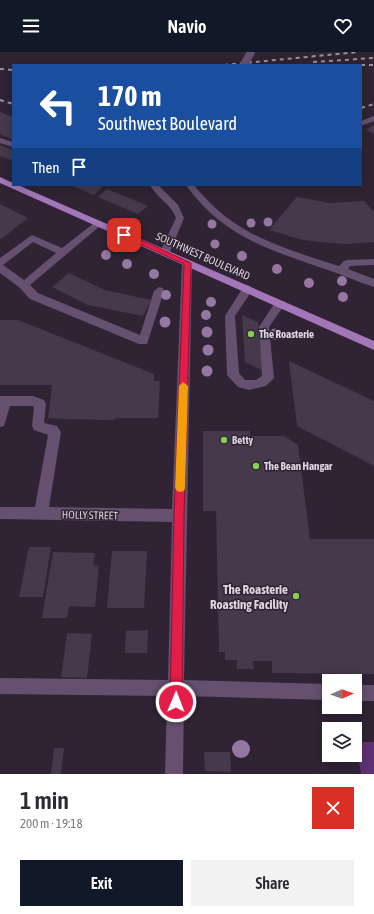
<!DOCTYPE html>
<meta charset="utf-8">
<style>
body{margin:0;font-family:"Asap Condensed",sans-serif;background:#f2f2f3;color:#2b2b33;height:100vh;display:flex;flex-direction:column;font-size:15px;white-space:nowrap}
*{box-sizing:border-box;margin:0}
p{font-size:13px;color:#7c7c81}
.icon{flex:none;width:22px;height:22px;fill:none;stroke:currentColor;stroke-width:2;stroke-linecap:round;stroke-linejoin:round}
.map{position:relative;height:722px;overflow:hidden}
.details{display:flex;flex-direction:column;background:#fff;flex:1}
.details>*{flex:none}
.top-card{position:absolute;left:12px;top:12px;width:350px;height:122px;border-radius:0px;box-shadow:0 2px 10px #0003;background:#1a4fa0;color:#fff;overflow:hidden}
.needle{width:26px;rotate:88deg}
.controls{position:absolute;left:322px;top:622px;display:grid;gap:8px}
.controls a{display:grid;place-items:center;width:40px;height:40px;border-radius:0px;background:#fff;box-shadow:0 2px 10px #0003;font-size:20px}
.pin{position:absolute;display:grid;place-items:center;width:34px;height:34px;color:#fff;margin:-17px;border-radius:8px;box-shadow:0 2px 6px #0006}
.me{position:absolute;width:44px;margin:-22px;rotate:1deg;stroke-linejoin:round;filter:drop-shadow(0 0 3px #0008)}
.turn{display:flex;align-items:center;gap:14px;height:84px;padding:0 20px;font-size:18px}
.turn .icon{width:52px;height:52px;stroke-width:2.5}
.turn b{display:block;font-size:28px;line-height:34px}
.then{display:flex;align-items:center;height:38px;padding:0 20px;background:#0003;gap:8px;font-size:15px}
.round{display:grid;place-items:center;flex:none;width:42px;height:42px;border-radius:0px;background:#f2f2f3}
.head{display:flex;align-items:center;justify-content:space-between;height:68px;padding:0 20px}
h1{font-size:24px;font-weight:600;line-height:30px}
.cta{display:flex;gap:8px;margin-top:auto;padding:8px 20px}
.cta a{flex:1;height:46px;border-radius:0px;background:#111827;color:#fff;font-size:16px;font-weight:600;line-height:46px;text-align:center}
.cta a+a{background:#f2f2f3;color:#2b2b33}
header{display:flex;justify-content:space-between;align-items:center;height:52px;padding:0 20px;background:#111827;color:#fff;font-size:18px;font-weight:600}
.map>svg:first-child{display:block}
</style>
<header><svg class="icon" aria-label="menu" viewBox="0 0 24 24"><path d="M4 6h16M4 12h16M4 18h16"/></svg>Navio<svg class="icon" aria-label="heart" viewBox="0 0 24 24"><path d="M12 20l-8-8c-3-5 5-10 8-4 3-6 11-1 8 4z"/></svg></header>
<div class="map">
<svg width="374" height="722" viewBox="0 0 374 722">
<rect width="100%" height="100%" fill="#2f2334"/>
<polygon fill="#5e3074" points="356,690 374,690 374,722 361,722"/>
<g fill="#45394b">
<polygon points="0,60 13,65 12,87 0,82"/>
<polygon points="374,73 374,82 366,78"/>
<polygon points="0,93 13,98 13,107 11,108 0,104"/>
<polygon points="70,133 97,133 102,135 94,143"/>
<polygon points="107,137 148,154 138,162 98,145"/>
<polygon points="297,145 330,151 364,149 374,160 374,190 344,192 321,190 303,188 269,178"/>
<polygon points="0,152 28,166 0,188"/>
<polygon points="69,221 105,238 151,248 143,264 88,253 52,235"/>
<polygon points="242,263 258,270 259,277 269,281 270,293 260,287 262,318 245,310"/>
<polygon points="0,268 18,268 154,322 154,329 160,329 158,366 115,366 115,368 62,367 48,366 52,333 0,333"/>
<polygon points="289,309 374,349 374,414 297,374"/>
<polygon points="203,379 250,379 250,384 284,384 298,393 310,487 374,487 374,622 272,621 272,609 253,609 254,617 237,617 237,608 225,608 225,600 219,600 216,459 203,459"/>
<polygon points="29,495 51,495 43,545 19,545"/>
<polygon points="112,499 147,499 144,556 107,556"/>
<polygon points="53,500 95,501 93,513 99,514 95,555 69,554 67,566 42,566"/>
<polygon points="148,578 147,601 125,601 126,579"/>
<polygon points="67,581 92,582 87,626 61,625"/>
<polygon points="54,696 64,696 61,722 51,722"/>
<polygon points="204,700 230,700 231,720 205,719"/>
</g>
<g fill="none" stroke-linecap="round" stroke-linejoin="round">
<g fill="#655070" fill-rule="evenodd">
<polygon points="374,64 374,69 361,74 361,69"/>
<polygon points="0,86 13,90 13,95 0,91"/>
<path d="M150,133h8l20,20 6,13 -14,34 -5,3 -5,-3 16,-34c-5,-14 -19,-20 -26,-33z"/>
<path d="M186,133h8c41,51 86,62 145,81l5,-5 3,-1 27,-1v6l-24,1 -2,3 26,10v8c-16,-5 -31,-12 -46,-17 -58,-20 -105,-33 -142,-85z"/>
<path d="M98,168l5,3 -2,2 -71,60 8,8 102,42 14,-44 5,-4 4,1 1,3 -17,53h-8l-109,-45 -10,-11 -20,-15v-15l32,-23 30,13zM33,190l23,11 -32,27 -21,-15z"/>
<polygon points="187,208 192,211 184,628 329,632 329,648 184,644 183,722 165,722 167,644 0,642 0,626 168,628 172,470 0,467 0,455 35,455 48,383 34,378 32,374 34,355 32,354 10,354 4,374 0,375 0,344 33,344 44,348 46,352 44,371 57,374 61,380 49,455 172,457 182,211"/>
<polygon points="248,233 253,237 235,264 239,321 245,328 256,328 262,324 259,275 276,249 284,249 285,252 269,275 274,326 266,334 249,338 238,335 227,323 225,264 244,234"/>
<rect x="355" y="633" width="19" height="16"/>
</g>
<polygon fill="#a276b7" fill-rule="evenodd" points="0,125 13,131 13,133 18,133 374,289 374,298 0,131"/>
<g stroke="#9b929f" stroke-width="2" stroke-dasharray="4 4" stroke-linecap="butt">
<polyline points="313,10 374,6"/>
<polyline points="224,13 358,0"/>
<polyline points="361,13 374,13"/>
<polyline points="0,17 13,18"/>
<polyline points="0,48 13,52"/>
<polyline points="361,56 374,52"/>
</g>
<polyline stroke="#655070" stroke-width="8" points="244,13 251,0"/>
</g>
<g fill="#9478a1">
<circle cx="268" cy="170" r="4.5"/>
<circle cx="251" cy="171" r="4.5"/>
<circle cx="212" cy="172" r="4.5"/>
<circle cx="215" cy="192" r="4.5"/>
<circle cx="106" cy="203" r="5"/>
<circle cx="242" cy="204" r="5"/>
<circle cx="127" cy="212" r="5"/>
<circle cx="277" cy="217" r="5"/>
<circle cx="154" cy="222" r="5"/>
<circle cx="342" cy="229" r="5"/>
<circle cx="309" cy="231" r="5"/>
<circle cx="166" cy="243" r="5"/>
<circle cx="343" cy="245" r="5"/>
<circle cx="211" cy="250" r="5"/>
<circle cx="206" cy="263" r="5"/>
<circle cx="165" cy="270" r="5.5"/>
<circle cx="207" cy="280" r="5.5"/>
<circle cx="275" cy="282" r="5.5"/>
<circle cx="208" cy="298" r="5.5"/>
<circle cx="207" cy="319" r="5.5"/>
<circle cx="241" cy="697" r="9"/>
</g>
<polygon fill="#e11d48" stroke="#92132f" points="122,181 127,181 191,211 184,464 182,650 180,655 176,657 172,655 170,650 174,464 184,212 122,184"/>
<polygon fill="#f59e0b" points="183,330 188,334 185,436 184,439 180,440 177,439 175,436 179,334"/>
<g fill="#85cf4d" stroke="#2f2334" stroke-width="1.5">
<circle cx="251" cy="282" r="4"/>
<circle cx="224" cy="388" r="4"/>
<circle cx="256" cy="414" r="4"/>
<circle cx="296" cy="544" r="4"/>
</g>
<g text-anchor="middle" dominant-baseline="central" stroke-width="3" stroke-linejoin="round" paint-order="stroke">
<g font-size="11" fill="#dcd4e0" stroke="#2f2334">
<text transform="translate(203 204) rotate(24)">SOUTHWEST BOULEVARD</text>
<text transform="translate(90 463) rotate(1)">HOLLY STREET</text>
</g>
<g font-size="11" font-weight="bold" fill="#dcd4e0" stroke="#2f2334" text-anchor="start">
<text x="259" y="282">The Roasterie</text>
<text x="232" y="388">Betty</text>
<text x="264" y="414">The Bean Hangar</text>
</g>
<g font-size="13" font-weight="bold" fill="#dcd4e0" stroke="#2f2334" text-anchor="end">
<text x="288" y="537">The Roasterie<tspan x="288" dy="15">Roasting Facility</tspan></text>
</g>
</g>
</svg>
<div class="controls">
<a><svg class="needle" viewBox="-14 -14 28 28"><path d="M0-13l5 13h-10z" fill="#e53935"/><path d="M0 13l5-13h-10z" fill="#7c7c81"/></svg></a>
<a><svg class="icon" aria-label="layers" viewBox="0 0 24 24"><path d="M12 4l9 5-9 5-9-5zM3 14l9 5 9-5"/></svg></a>
</div>
<div class="pin" style="left:124px;top:183px;background:#d93025"><svg class="icon" aria-label="arrive" viewBox="0 0 24 24"><path d="M6 21V4h12l-3 4 3 4H6"/></svg></div>
<svg class="me" style="left:176px;top:650px" viewBox="-20 -20 40 40"><circle r="17" fill="#e11d48" stroke="#fff" stroke-width="3"/><path d="M0-11L8 9 0 5-8 9z" fill="#fff"/></svg>
<div class="top-card">
<div class="turn"><svg class="icon" aria-label="left" viewBox="0 0 24 24"><path d="M17 20v-9H6M10 6l-5 5 5 5"/></svg><div><b>170 m</b>Southwest Boulevard</div></div>
<div class="then">Then<svg class="icon" aria-label="arrive" viewBox="0 0 24 24"><path d="M6 21V4h12l-3 4 3 4H6"/></svg></div>
</div>
</div>
<section class="details">
<div class="head"><div><h1>1 min</h1><p>200 m · 19:18</p></div><a class="round" style="background:#d93025;color:#fff"><svg class="icon" aria-label="close" viewBox="0 0 24 24"><path d="M6 6l12 12M18 6L6 18"/></svg></a></div>
<div class="cta"><a>Exit</a><a>Share</a></div>
</section>
